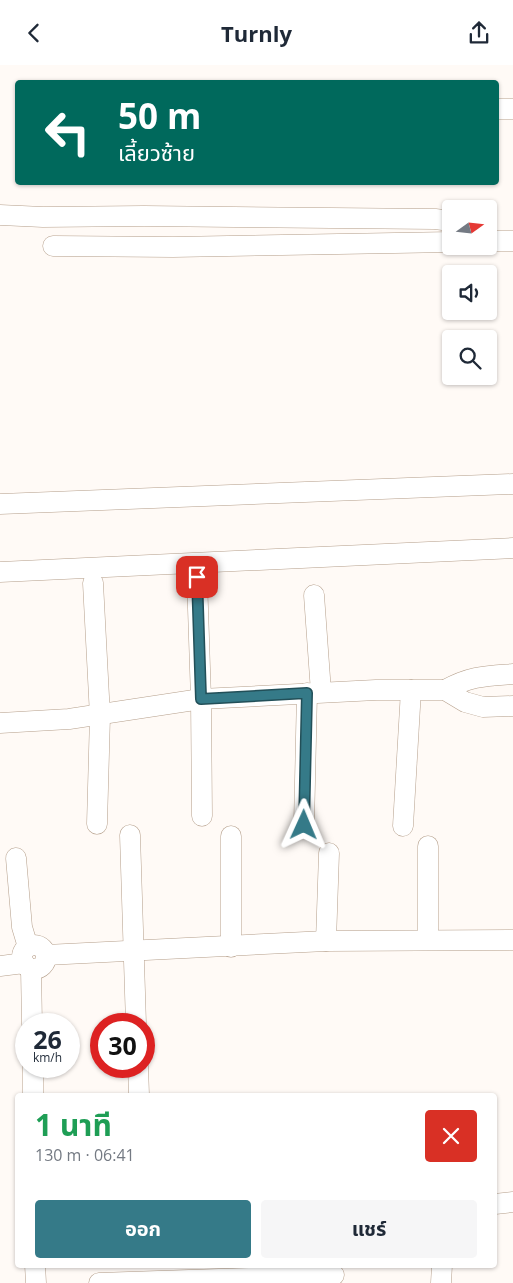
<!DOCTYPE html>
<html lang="th">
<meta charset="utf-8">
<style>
body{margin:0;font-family:"Open Sans","Noto Sans Thai",sans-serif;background:#f6f6f7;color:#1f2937;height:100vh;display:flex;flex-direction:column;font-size:19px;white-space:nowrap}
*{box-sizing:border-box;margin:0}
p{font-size:16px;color:#747a83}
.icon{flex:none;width:28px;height:28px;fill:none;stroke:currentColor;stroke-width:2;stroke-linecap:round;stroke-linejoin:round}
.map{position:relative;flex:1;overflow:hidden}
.drawer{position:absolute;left:15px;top:1028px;width:482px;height:175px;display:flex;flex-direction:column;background:#fff;border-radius:5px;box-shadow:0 1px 4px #0004}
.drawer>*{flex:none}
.hud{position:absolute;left:15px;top:15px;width:484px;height:105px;border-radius:5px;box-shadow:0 1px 4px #0004;background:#00695c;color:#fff;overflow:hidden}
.needle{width:32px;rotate:75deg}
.fabs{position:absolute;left:442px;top:135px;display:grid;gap:10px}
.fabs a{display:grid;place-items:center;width:55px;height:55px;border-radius:5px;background:#fff;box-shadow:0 1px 4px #0004;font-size:25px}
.speed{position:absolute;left:15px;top:948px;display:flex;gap:10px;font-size:25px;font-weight:700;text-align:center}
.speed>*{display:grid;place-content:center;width:65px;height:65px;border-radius:50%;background:#fff;box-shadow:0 1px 4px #0004;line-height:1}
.speed small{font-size:12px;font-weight:400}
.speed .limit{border:8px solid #d22;background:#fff;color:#111}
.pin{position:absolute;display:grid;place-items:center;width:42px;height:42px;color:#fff;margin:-21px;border-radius:10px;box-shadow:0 2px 8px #0006}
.me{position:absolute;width:55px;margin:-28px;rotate:1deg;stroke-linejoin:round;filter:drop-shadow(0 0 4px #0008)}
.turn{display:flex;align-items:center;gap:18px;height:105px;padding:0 20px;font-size:22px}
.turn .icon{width:65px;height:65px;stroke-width:2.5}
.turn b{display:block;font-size:35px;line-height:42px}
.round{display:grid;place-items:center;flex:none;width:52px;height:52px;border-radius:5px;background:#f6f6f7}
.overview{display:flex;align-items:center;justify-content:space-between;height:85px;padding:0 20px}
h1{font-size:30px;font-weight:700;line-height:38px;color:#1e9e55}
.button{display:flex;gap:10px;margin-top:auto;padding:10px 20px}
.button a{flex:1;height:58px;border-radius:5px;background:#357a88;color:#fff;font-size:20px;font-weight:700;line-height:58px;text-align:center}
.button a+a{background:#f6f6f7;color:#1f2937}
header{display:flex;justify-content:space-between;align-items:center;height:65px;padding:0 20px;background:#fff;font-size:22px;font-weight:700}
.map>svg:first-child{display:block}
</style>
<header><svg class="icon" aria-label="back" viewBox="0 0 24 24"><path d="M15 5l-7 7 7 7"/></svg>Turnly<svg class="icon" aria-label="share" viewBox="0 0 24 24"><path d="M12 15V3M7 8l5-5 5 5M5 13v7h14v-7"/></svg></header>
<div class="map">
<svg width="513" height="1218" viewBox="0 0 513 1218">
<rect width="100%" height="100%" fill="#fffaf6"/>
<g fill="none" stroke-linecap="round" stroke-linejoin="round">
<defs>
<g id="minor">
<polyline points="496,44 513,44"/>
<polyline points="0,150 43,152 144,151 435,154 451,156"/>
<polyline points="489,176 513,176"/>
<polyline points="53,181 173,182 451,177"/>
<polyline points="0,439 513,419"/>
<polyline points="0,507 513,483"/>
<polyline points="197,513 201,634 202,751"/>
<polyline points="93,518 100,651 97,759"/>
<polyline points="314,530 321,627"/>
<path d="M445,625c25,-14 40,-14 68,-16"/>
<polyline points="0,658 69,654 201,634 376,625 445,625 465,637 483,642 513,641"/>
<polyline points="304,760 307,628"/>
<polyline points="403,761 411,625"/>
<polyline points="130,770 136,959"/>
<polyline points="16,793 22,862 28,882"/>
<polyline points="428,875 428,781"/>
<polyline points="326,876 329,788"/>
<circle cx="34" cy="892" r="12"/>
<polyline points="231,882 231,771"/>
<polyline points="46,890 326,876 513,875"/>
<polyline points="0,901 24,898"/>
<polyline points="31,904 32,959"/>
<polyline points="33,1001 33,1030"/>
<polyline points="138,1001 139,1030"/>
<polyline points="495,1139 513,1137"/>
<polyline points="35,1200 36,1218"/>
<polyline points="99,1218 334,1210"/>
<polyline points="441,1218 442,1200"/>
</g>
</defs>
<use href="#minor" stroke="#b59f8b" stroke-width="21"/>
<use href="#minor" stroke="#fff" stroke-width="20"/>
</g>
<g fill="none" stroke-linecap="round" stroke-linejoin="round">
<defs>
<polyline id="route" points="197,512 201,634 307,628 304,760"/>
</defs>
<use href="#route" stroke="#224f58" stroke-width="12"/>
<use href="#route" stroke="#357a88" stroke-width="9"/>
</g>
</svg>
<div class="fabs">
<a><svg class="needle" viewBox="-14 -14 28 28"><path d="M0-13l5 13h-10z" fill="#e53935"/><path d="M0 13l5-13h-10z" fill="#747a83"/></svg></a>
<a><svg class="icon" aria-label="sound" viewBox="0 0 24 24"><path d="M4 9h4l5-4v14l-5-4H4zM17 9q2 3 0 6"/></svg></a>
<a><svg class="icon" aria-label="search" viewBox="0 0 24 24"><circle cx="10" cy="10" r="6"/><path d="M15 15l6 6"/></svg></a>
</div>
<div class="speed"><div>26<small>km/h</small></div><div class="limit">30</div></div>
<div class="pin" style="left:197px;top:512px;background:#d93025"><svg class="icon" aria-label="arrive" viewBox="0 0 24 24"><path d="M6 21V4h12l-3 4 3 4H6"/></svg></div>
<svg class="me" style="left:304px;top:760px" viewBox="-20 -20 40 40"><path d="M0-17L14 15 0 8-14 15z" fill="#357a88" stroke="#fff" stroke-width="4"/></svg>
<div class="hud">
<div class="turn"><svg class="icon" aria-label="left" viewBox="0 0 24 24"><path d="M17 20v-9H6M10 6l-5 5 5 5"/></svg><div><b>50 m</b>เลี้ยวซ้าย</div></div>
</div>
<section class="drawer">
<div class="overview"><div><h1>1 นาที</h1><p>130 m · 06:41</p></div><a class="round" style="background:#d93025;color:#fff"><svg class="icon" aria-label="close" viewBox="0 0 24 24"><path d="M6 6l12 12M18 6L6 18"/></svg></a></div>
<div class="button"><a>ออก</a><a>แชร์</a></div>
</section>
</div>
